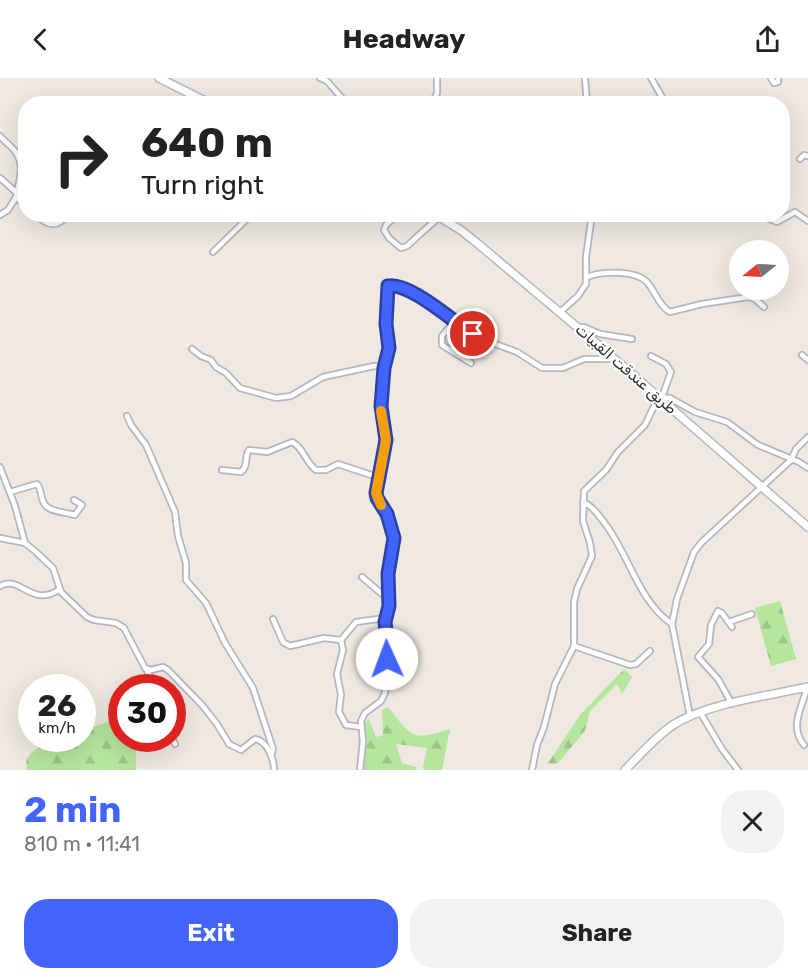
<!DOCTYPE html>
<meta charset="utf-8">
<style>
body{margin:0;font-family:Rubik,Vazirmatn,sans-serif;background:#f2f2f2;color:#222;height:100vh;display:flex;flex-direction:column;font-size:22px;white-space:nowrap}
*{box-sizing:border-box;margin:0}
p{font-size:20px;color:#767676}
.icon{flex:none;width:33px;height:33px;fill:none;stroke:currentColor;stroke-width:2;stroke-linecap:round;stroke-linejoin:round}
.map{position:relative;height:692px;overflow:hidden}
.drawer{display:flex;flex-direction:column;background:#fff;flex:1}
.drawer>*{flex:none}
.banner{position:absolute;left:18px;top:18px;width:772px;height:126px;border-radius:24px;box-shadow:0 6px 24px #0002;background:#fff;color:#222;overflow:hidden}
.needle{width:39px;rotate:252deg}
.controls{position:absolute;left:729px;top:162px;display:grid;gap:12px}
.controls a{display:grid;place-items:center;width:60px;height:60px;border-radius:50%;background:#fff;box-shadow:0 6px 24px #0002;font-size:30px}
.speed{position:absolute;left:18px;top:596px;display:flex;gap:12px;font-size:30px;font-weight:700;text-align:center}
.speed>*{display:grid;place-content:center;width:78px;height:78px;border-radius:50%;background:#fff;box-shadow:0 6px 24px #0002;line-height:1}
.speed small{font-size:15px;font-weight:400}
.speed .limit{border:9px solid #d22;background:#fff;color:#111}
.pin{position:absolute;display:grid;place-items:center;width:51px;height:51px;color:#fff;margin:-26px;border:3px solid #fff;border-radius:50%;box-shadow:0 2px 6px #0007}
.me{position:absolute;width:66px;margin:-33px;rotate:358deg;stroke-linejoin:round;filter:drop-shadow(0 0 4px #0008)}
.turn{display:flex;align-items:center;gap:21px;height:126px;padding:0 24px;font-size:27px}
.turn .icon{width:78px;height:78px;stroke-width:2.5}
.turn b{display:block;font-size:42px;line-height:51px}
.round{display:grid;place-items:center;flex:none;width:63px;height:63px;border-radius:24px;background:#f2f2f2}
.summary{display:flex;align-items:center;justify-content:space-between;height:102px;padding:0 24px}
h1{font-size:36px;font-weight:700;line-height:45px;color:#4264fb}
.cta{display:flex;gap:12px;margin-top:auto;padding:12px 24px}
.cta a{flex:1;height:69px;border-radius:24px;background:#4264fb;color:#fff;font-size:24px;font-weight:700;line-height:69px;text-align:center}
.cta a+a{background:#f2f2f2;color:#222}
header{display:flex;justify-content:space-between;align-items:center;height:78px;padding:0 24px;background:#fff;font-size:27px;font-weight:700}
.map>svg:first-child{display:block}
</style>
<header><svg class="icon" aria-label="back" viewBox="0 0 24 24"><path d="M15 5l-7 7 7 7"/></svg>Headway<svg class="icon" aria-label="share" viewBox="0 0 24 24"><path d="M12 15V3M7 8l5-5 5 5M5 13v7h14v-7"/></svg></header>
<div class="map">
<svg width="808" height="692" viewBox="0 0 808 692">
<defs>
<pattern id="forest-firs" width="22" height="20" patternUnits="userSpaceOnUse" patternTransform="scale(1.5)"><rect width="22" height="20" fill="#b6e59e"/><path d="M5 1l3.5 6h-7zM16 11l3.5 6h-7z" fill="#9dc588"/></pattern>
</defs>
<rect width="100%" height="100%" fill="#efe9e1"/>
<g fill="url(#forest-firs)">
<polygon points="780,523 796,581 771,588 755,530"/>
<polygon points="624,591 632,599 622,616 617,606 590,633 585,653 558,685 552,686 548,685 580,637"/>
<path d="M388,629c25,31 23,34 62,22l-8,41h-17l-2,-3 4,-19 -31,-4 6,19 14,4 1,3h-55l1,-45 6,-6 7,18 7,-2 -1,-25z"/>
<polygon points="115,635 121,638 122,660 136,660 136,692 27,692 26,682 32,674 54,660 82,660 83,652 120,640"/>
</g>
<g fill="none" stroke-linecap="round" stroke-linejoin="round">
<defs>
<g id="minor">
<polyline points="320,0 327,3 347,26"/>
<polyline points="585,0 587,26"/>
<polyline points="651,0 666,26"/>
<polyline points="771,0 774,5 778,4 778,0"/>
<polyline points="432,26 437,15 437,0"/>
<path d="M0,58c4,5 10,9 14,14 12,14 5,31 2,47l10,9"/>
<polyline points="800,81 804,77 808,78"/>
<polyline points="0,100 17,115"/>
<path d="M35,136c13,12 21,15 34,0"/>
<polyline points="160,136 162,139"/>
<polyline points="398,136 386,147 384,152 389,160 401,170 407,168 439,139"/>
<polyline points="0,137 8,132 16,119"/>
<polyline points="767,140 777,144 795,134 808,143"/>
<polyline points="213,174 252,136"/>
<path d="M587,199c14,-6 48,-7 60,5 8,9 12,24 23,30l32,-8 46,-7 7,2 9,8"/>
<polyline points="559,235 578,218 586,206 586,179 592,136"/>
<polyline points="454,244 442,258 442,267 471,285"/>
<polyline points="577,250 584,249 600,256 632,261"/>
<polyline points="192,271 201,278 211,282 216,289 226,295 240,310 276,320 291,318 323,299 374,288 384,290"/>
<polyline points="802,277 808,282"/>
<polyline points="651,278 666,286 671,294 662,319"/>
<polyline points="658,319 670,320 695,334 727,344 758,367 799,384 808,390"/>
<polyline points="127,338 131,347 146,367 175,434 178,458 186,485 186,502 206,525 225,565 253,610 273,671 271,678"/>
<polyline points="0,389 15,428 25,465"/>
<path d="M222,392l19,2c8,-6 3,-16 8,-22l18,2 25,-10c11,5 14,21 24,28h10l12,-6 42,14"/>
<path d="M10,414l27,-8c4,5 3,8 5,14 3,15 20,13 33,17l7,-10 -8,-5"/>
<path d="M583,424c9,4 14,11 20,19 26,32 34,79 69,103"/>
<path d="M0,460l25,5 11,9 17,16 8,24 26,25 7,3 22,3 8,5 21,40 6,2 12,-3 5,3 34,35 15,19 12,20 12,6 14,-11c12,2 19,19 19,31"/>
<polyline points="362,499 390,523"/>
<path d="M0,508c20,-12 32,23 60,3"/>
<polyline points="273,541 283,564 290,568 324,560 341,562 356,544 385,540"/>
<polyline points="729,544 752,536"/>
<polyline points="732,549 722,535 718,533 711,547 709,566 698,579 718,601 732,626"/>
<polyline points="341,562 343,572 337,596 341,617 339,634 346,647 361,649"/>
<polyline points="574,568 630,587 636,586 650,573"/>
<polyline points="146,591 156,609"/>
<polyline points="700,634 722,671 738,692"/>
<polyline points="690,638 672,546 677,521 694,474 702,464 791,382 796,371 808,359"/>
<polyline points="172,660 175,666"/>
<path d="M804,667c-15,-18 -2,-38 3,-57"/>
<polyline points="360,692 363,663 361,643 365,635 381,623 385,615 388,570 385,544 389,528 388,496 395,463 391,448 376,415 386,362 381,328 384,290 389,266 386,246 388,208 391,207 411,214 473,256 490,264 517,274 542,290 563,290 584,281 615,281"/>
<polyline points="532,692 537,667 544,649 555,606 574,568 574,524 577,511 592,478 590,465 583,443 584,413 606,392 618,374 645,347 655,326 653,315"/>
</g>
<g id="secondary">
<polyline points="159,0 211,26"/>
<polyline points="435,136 462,153 477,165 602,270 808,449"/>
<path d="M625,692c15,-15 30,-33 48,-45 34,-22 95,-29 135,-38"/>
</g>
</defs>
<use href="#minor" stroke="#b4b7c1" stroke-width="8"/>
<use href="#secondary" stroke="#b4b7c1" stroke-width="10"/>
<use href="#minor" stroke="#fff" stroke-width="4.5"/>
<use href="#secondary" stroke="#fff" stroke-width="7"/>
</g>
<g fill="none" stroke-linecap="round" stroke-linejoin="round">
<defs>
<path id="route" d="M387,581l1,-11 -3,-26 4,-16 -1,-32 6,-36 -7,-24 -10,-16 -1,-5 10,-53 -5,-34 3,-38 5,-20 -3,-24 2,-38c22,-4 65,36 85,48"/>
</defs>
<use href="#route" stroke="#2b41a3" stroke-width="15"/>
<use href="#route" stroke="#4264fb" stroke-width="10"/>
<polyline stroke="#f59e0b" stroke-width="10" points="381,427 376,415 386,362 381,333"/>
</g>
<g text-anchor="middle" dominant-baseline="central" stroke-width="4.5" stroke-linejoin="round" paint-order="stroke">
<g font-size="15" fill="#2e2e2e" stroke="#fff">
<text transform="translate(626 291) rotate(41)">طريق عندقت القبيات</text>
</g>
</g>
</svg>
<div class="controls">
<a><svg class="needle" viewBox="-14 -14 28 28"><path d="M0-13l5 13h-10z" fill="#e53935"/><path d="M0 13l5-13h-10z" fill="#767676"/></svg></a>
</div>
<div class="speed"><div>26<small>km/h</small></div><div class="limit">30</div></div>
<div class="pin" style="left:473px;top:256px;background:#d93025"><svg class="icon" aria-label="arrive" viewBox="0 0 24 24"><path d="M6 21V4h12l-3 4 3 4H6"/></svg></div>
<svg class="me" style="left:387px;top:581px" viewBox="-20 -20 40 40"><circle r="19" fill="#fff"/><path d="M0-13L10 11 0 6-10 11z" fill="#4264fb"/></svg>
<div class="banner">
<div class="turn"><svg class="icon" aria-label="right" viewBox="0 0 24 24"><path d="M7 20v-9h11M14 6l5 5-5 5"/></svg><div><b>640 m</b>Turn right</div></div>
</div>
</div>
<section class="drawer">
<div class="summary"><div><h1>2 min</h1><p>810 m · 11:41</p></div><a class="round"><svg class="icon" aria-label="close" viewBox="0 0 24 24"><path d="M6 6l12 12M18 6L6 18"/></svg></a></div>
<div class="cta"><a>Exit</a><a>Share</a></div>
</section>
